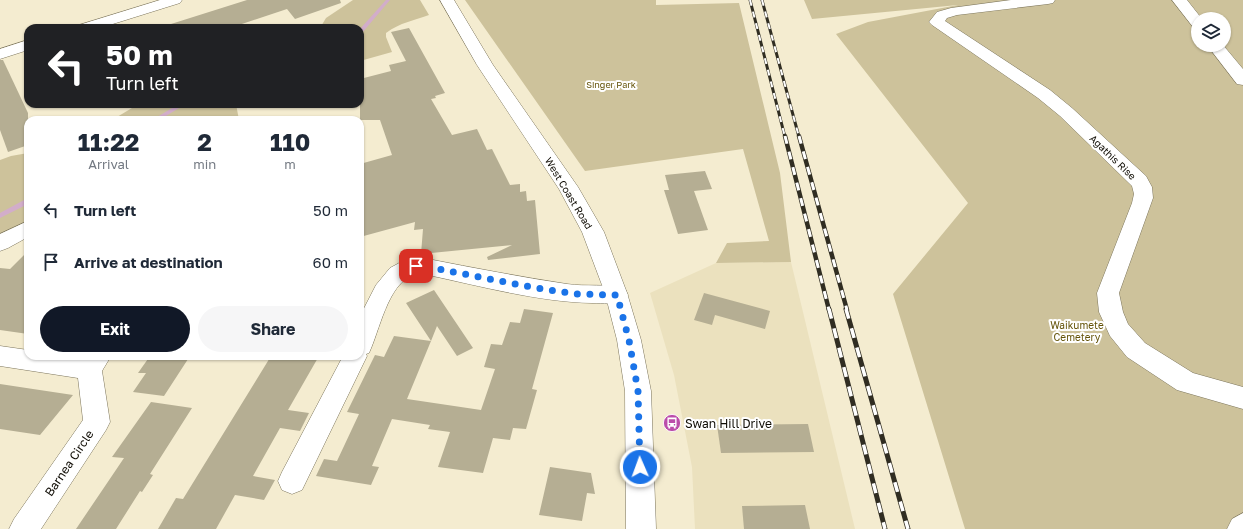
<!DOCTYPE html>
<style>
body{margin:0;font-family:"Golos Text",sans-serif;background:#f6f6f7;color:#1f2937;height:100vh;display:flex;flex-direction:column;font-size:15px;white-space:nowrap}
*{box-sizing:border-box;margin:0}
p{font-size:13px;color:#747a83}
.icon{flex:none;width:22px;height:22px;fill:none;stroke:currentColor;stroke-width:2;stroke-linecap:round;stroke-linejoin:round}
.map{position:relative;flex:1;overflow:hidden}
.side{position:absolute;left:24px;top:116px;width:340px;height:244px;display:flex;flex-direction:column;background:#fff;border-radius:12px;box-shadow:0 1px 3px #0004}
.side>*{flex:none}
.hud{position:absolute;left:24px;top:24px;width:340px;height:84px;border-radius:12px;box-shadow:0 1px 3px #0004;background:#202124;color:#fff;overflow:hidden}
.fabs{position:absolute;left:1191px;top:12px;display:grid;gap:8px}
.fabs a{display:grid;place-items:center;width:40px;height:40px;border-radius:50%;background:#fff;box-shadow:0 1px 3px #0004;font-size:20px}
.pin{position:absolute;display:grid;place-items:center;width:34px;height:34px;color:#fff;margin:-17px;border-radius:8px;box-shadow:0 2px 6px #0006}
.me{position:absolute;width:44px;margin:-22px;rotate:358deg;stroke-linejoin:round;filter:drop-shadow(0 0 3px #0008)}
.turn{display:flex;align-items:center;gap:14px;height:84px;padding:0 16px;font-size:18px}
.turn .icon{width:52px;height:52px;stroke-width:2.5}
.turn b{display:block;font-size:28px;line-height:34px}
.eta{display:flex;justify-content:space-evenly;align-items:center;height:68px;text-align:center}
.eta b{font-size:24px;font-weight:700;line-height:28px}
.button{display:flex;gap:8px;margin-top:auto;padding:8px 16px}
.button a{flex:1;height:46px;border-radius:24px;background:#111827;color:#fff;font-size:16px;font-weight:700;line-height:46px;text-align:center}
.button a+a{background:#f6f6f7;color:#1f2937}
ul{padding:0;list-style:none}
li{display:flex;align-items:center;gap:12px;height:52px;padding:0 16px}
li div{flex:1}
li b{display:block;font-size:15px}
li em{font-style:normal}
.map>svg:first-child{display:block}
</style>
<div class="map">
<svg width="1243" height="529" viewBox="0 0 1243 529">
<rect width="100%" height="100%" fill="#f4ecd0"/>
<polygon fill="#ebe1be" points="791,262 855,529 695,529 692,467 674,375 650,293 716,263"/>
<g fill="#cdc29b" fill-rule="evenodd">
<path d="M353,0h67l9,15c-16,6 -28,7 -43,18v4l6,15 -32,9v-33h-40l6,-10z"/>
<polygon points="465,0 656,0 656,5 739,3 780,173 791,262 716,263 727,243 769,241 743,149 585,171"/>
<path d="M804,0h439v529h-278l-72,-235 75,-91 -132,-169 32,-12 90,-17 -146,14zM1198,19h26v26h-26z"/>
<polygon points="144,104 236,104 239,120 112,120 132,108"/>
<polygon points="28,153 28,220 0,236 0,160 11,156"/>
</g>
<g fill="none" stroke-linecap="round" stroke-linejoin="round">
<g fill="#d2adca" fill-rule="evenodd">
<polygon points="386,0 390,0 362,33 360,33 360,29"/>
<polygon points="179,104 186,104 159,120 152,120"/>
<polygon points="26,199 28,199 28,204 0,218 0,213"/>
</g>
</g>
<g fill="#b5ae93">
<polygon points="247,0 340,0 341,3 295,19 287,9 230,28 172,28 171,24"/>
<polygon points="409,28 445,93 435,96 436,98 431,99 452,135 477,129 487,150 492,149 510,185 520,184 520,192 526,191 527,201 535,200 540,254 488,260 487,257 512,245 421,254 423,229 414,230 415,222 360,237 360,164 392,155 380,120 360,120 360,79 391,71 389,65 406,61 391,32"/>
<polygon points="0,60 3,60 28,113 28,145 8,152 0,130"/>
<polygon points="705,171 712,189 694,191 708,230 678,234 664,190 669,190 665,175"/>
<polygon points="28,251 28,334 0,330 0,268 10,269"/>
<polygon points="434,290 473,348 457,356 437,326 431,341 406,303"/>
<polygon points="704,293 770,311 765,329 715,315 712,325 694,320"/>
<polygon points="524,309 553,313 532,389 537,390 526,429 513,428 510,440 493,438 483,473 438,467 450,432 428,429 430,425 392,419 372,466 379,467 371,485 316,476 324,459 337,461 359,414 347,412 375,355 384,357 394,336 431,341 407,399 481,410 495,369 484,367 491,344 502,345 510,322 520,323"/>
<polygon points="150,356 190,356 164,396 133,392 146,373 138,373"/>
<polygon points="271,356 319,356 288,410 309,413 300,431 280,428 253,476 275,480 264,500 235,495 216,529 158,529 176,498 183,499"/>
<polygon points="0,384 33,389 73,395 40,435 0,429"/>
<polygon points="151,402 192,408 150,474 153,475 142,492 140,491 116,529 76,529 124,458 112,457"/>
<polygon points="808,424 814,452 721,453 717,425"/>
<polygon points="550,467 591,473 595,494 587,493 582,521 539,515"/>
<polygon points="805,505 810,529 744,529 742,506"/>
</g>
<g fill="none" stroke-linecap="round" stroke-linejoin="round">
<defs>
<g id="minor">
<polygon points="160,0 182,0 180,3 100,28 76,28 79,25"/>
<polygon points="1011,0 1055,0 1053,3 1048,4 957,15 947,18 945,21 1050,90 1072,108 1146,176 1152,187 1153,198 1119,293 1123,312 1128,324 1145,343 1193,373 1243,387 1243,409 1177,390 1127,357 1110,336 1099,312 1097,293 1132,203 1134,194 1132,186 1060,116 1038,98 932,25 929,22 937,12 951,8"/>
<polygon points="1172,0 1187,0 1202,19 1198,19 1198,29 1193,27"/>
<polygon points="28,40 28,50 0,59 0,49"/>
<polygon points="1207,45 1223,45 1243,69 1243,85 1237,84"/>
<polygon points="28,221 28,237 8,248 0,251 0,234"/>
<path d="M417,259h11c46,9 93,18 139,25 19,3 40,-1 58,5l3,6 -3,6c-11,4 -22,2 -33,2 -53,-1 -112,-17 -164,-28 -5,0 -11,-1 -16,1 -24,8 -33,56 -43,77l-3,1 1,2 -65,134 -10,4 -10,-4 -4,-9 4,-9 61,-116h17v-40l16,-31 14,-17 11,-6z"/>
<polygon points="0,346 28,350 28,356 72,356 83,358 85,356 111,356 102,371 110,422 106,430 41,529 9,529 14,519 83,420 78,378 0,366"/>
<polygon points="1243,513 1243,529 1227,529 1232,519"/>
</g>
<polygon id="major" points="440,0 454,0 493,65 578,187 604,232 627,293 641,340 651,391 656,529 626,529 625,391 617,340 605,293 582,232 559,189 477,65"/>
</defs>
<use href="#minor" stroke="#7c755c" stroke-width="1"/>
<use href="#major" stroke="#7c755c" stroke-width="1"/>
<use href="#minor" fill="#fff" fill-rule="evenodd"/>
<use href="#major" fill="#fff" fill-rule="evenodd"/>
<defs>
<g id="rail-far2">
<polyline points="750,0 785,137"/>
<polyline points="762,0 799,137"/>
</g>
<g id="rail-far1">
<polyline points="785,136 829,310"/>
<polyline points="799,136 847,310"/>
</g>
<g id="rail">
<polyline points="829,309 885,529"/>
<polyline points="846,309 908,529"/>
</g>
</defs>
<use href="#rail-far2" stroke="#302d22" stroke-width="3"/>
<use href="#rail-far1" stroke="#302d22" stroke-width="4.5"/>
<use href="#rail" stroke="#302d22" stroke-width="5"/>
<use href="#rail-far2" stroke="#fff" stroke-width="2" stroke-dasharray="6" stroke-linecap="butt"/>
<use href="#rail-far1" stroke="#fff" stroke-width="3" stroke-dasharray="8" stroke-linecap="butt"/>
<use href="#rail" stroke="#fff" stroke-width="3.5" stroke-dasharray="10" stroke-linecap="butt"/>
</g>
<g fill="none" stroke-linecap="round" stroke-linejoin="round">
<polyline stroke="#1a73e8" stroke-width="7" stroke-dasharray="0 12.6" points="416,266 428,267 536,288 577,294 617,295 629,340 638,391 640,467"/>
</g>
<defs>
<symbol id="bus-disc" viewBox="-11 -11 22 22"><circle r="9.5" fill="#bb4caa" stroke="#fff"/><path d="M-5-6H5V4H4V6H2V4H-2V6H-4V4H-5ZM-3.5-4V0h7V-4ZM-3.5 1.2v1.5H-2V1.2ZM2 1.2v1.5H3.5V1.2Z" fill="#fff"/></symbol>
</defs>
<g fill-rule="evenodd">
<use href="#bus-disc" x="662" y="413" width="20" height="20"/>
</g>
<g text-anchor="middle" dominant-baseline="central" stroke-width="4" stroke-linejoin="round" paint-order="stroke">
<g font-size="9" fill="#65540a" stroke="#fff">
<text x="611" y="84">Singer Park</text>
</g>
<g font-size="10" fill="#100d05" stroke="#fff">
<text transform="translate(1113 157) rotate(44)">Agathis Rise</text>
<text transform="translate(569 193) rotate(59)">West Coast Road</text>
</g>
<g font-size="10" fill="#65540a" stroke="#fff">
<text x="1077" y="325">Waikumete<tspan x="1077" dy="12">Cemetery</tspan></text>
</g>
<g font-size="12" fill="#100d05" stroke="#fff" text-anchor="start">
<text x="685" y="423">Swan Hill Drive</text>
</g>
<g font-size="12" fill="#100d05" stroke="#fff">
<text transform="translate(69 463) rotate(-56)">Barnea Circle</text>
</g>
</g>
</svg>
<div class="fabs">
<a><svg class="icon" aria-label="layers" viewBox="0 0 24 24"><path d="M12 4l9 5-9 5-9-5zM3 14l9 5 9-5"/></svg></a>
</div>
<div class="pin" style="left:416px;top:266px;background:#d93025"><svg class="icon" aria-label="arrive" viewBox="0 0 24 24"><path d="M6 21V4h12l-3 4 3 4H6"/></svg></div>
<svg class="me" style="left:640px;top:467px" viewBox="-20 -20 40 40"><circle r="17" fill="#1a73e8" stroke="#fff" stroke-width="3"/><path d="M0-11L8 9 0 5-8 9z" fill="#fff"/></svg>
<div class="hud">
<div class="turn"><svg class="icon" aria-label="left" viewBox="0 0 24 24"><path d="M17 20v-9H6M10 6l-5 5 5 5"/></svg><div><b>50 m</b>Turn left</div></div>
</div>
<section class="side">
<div class="eta">
<div><b>11:22</b><p>Arrival</p></div>
<div><b>2</b><p>min</p></div>
<div><b>110</b><p>m</p></div>
</div>
<ul>
<li><svg class="icon" aria-label="left" viewBox="0 0 24 24"><path d="M17 20v-9H6M10 6l-5 5 5 5"/></svg><div><b>Turn left</b></div><em>50 m</em></li>
<li><svg class="icon" aria-label="arrive" viewBox="0 0 24 24"><path d="M6 21V4h12l-3 4 3 4H6"/></svg><div><b>Arrive at destination</b></div><em>60 m</em></li>
</ul>
<div class="button"><a>Exit</a><a>Share</a></div>
</section>
</div>
